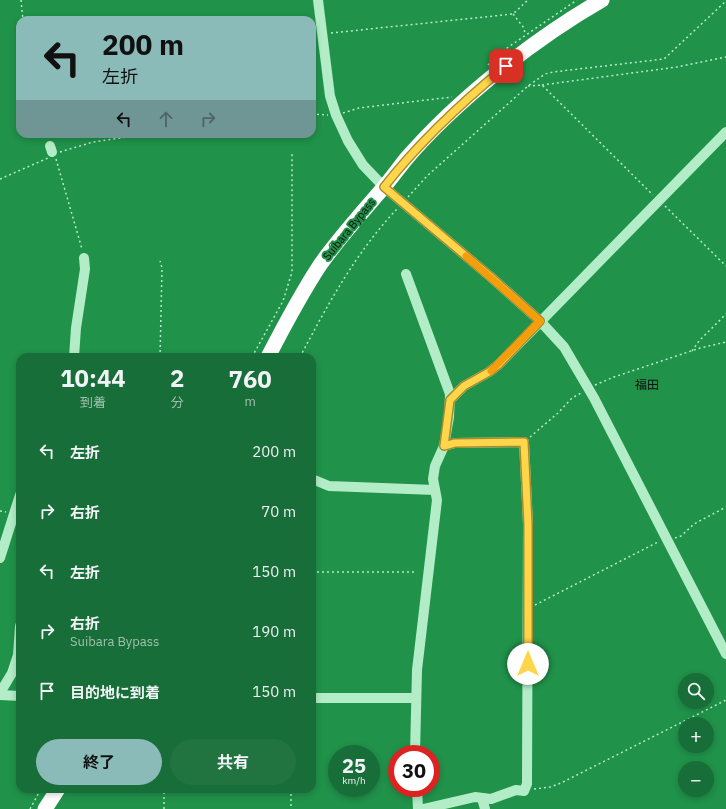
<!DOCTYPE html>
<html lang="ja">
<meta charset="utf-8">
<style>
body{margin:0;font-family:"IBM Plex Sans","Noto Sans JP",sans-serif;background:#217340;color:#f1f3f6;height:100vh;display:flex;flex-direction:column;font-size:15px;white-space:nowrap}
*{box-sizing:border-box;margin:0}
p{font-size:13px;color:#9fc0ae}
.icon{flex:none;width:22px;height:22px;fill:none;stroke:currentColor;stroke-width:2;stroke-linecap:round;stroke-linejoin:round}
.map{position:relative;flex:1;overflow:hidden}
.details{position:absolute;left:16px;top:353px;width:300px;height:440px;display:flex;flex-direction:column;background:#186e38;border-radius:12px;box-shadow:0 2px 6px #0003}
.details>*{flex:none}
.banner{position:absolute;left:16px;top:16px;width:300px;height:122px;border-radius:12px;box-shadow:0 2px 6px #0003;background:#8bbbb9;color:#111;overflow:hidden}
.controls{position:absolute;left:678px;top:673px;display:grid;gap:8px}
.controls a{display:grid;place-items:center;width:36px;height:36px;border-radius:50%;background:#186e38;box-shadow:0 2px 6px #0003;font-size:20px}
.speed{position:absolute;left:328px;top:745px;display:flex;gap:8px;font-size:20px;font-weight:700;text-align:center}
.speed>*{display:grid;place-content:center;width:52px;height:52px;border-radius:50%;background:#186e38;box-shadow:0 2px 6px #0003;line-height:1}
.speed small{font-size:10px;font-weight:400}
.speed .limit{border:6px solid #d22;background:#fff;color:#111}
.pin{position:absolute;display:grid;place-items:center;width:34px;height:34px;color:#fff;margin:-17px;border-radius:8px;box-shadow:0 2px 6px #0006}
.me{position:absolute;width:44px;margin:-22px;rotate:0deg;stroke-linejoin:round;filter:drop-shadow(0 0 3px #0008)}
.turn{display:flex;align-items:center;gap:14px;height:84px;padding:0 20px;font-size:18px}
.turn .icon{width:52px;height:52px;stroke-width:2.5}
.turn b{display:block;font-size:28px;line-height:34px}
.lanes{display:flex;align-items:center;height:38px;padding:0 20px;background:#0003;justify-content:center;gap:20px;direction:ltr}
.lanes .off{opacity:.35}
.eta{display:flex;justify-content:space-evenly;align-items:center;height:68px;text-align:center}
.eta b{font-size:24px;font-weight:700;line-height:28px}
.cta{display:flex;gap:8px;margin-top:auto;padding:8px 20px}
.cta a{flex:1;height:46px;border-radius:24px;background:#8bbbb9;color:#111;font-size:16px;font-weight:700;line-height:46px;text-align:center}
.cta a+a{background:#217340;color:#f1f3f6}
ul{padding:0;list-style:none}
li{display:flex;align-items:center;gap:12px;height:60px;padding:0 20px}
li div{flex:1}
li b{display:block;font-size:15px}
li em{font-style:normal}
.map>svg:first-child{display:block}
</style>
<div class="map">
<svg width="726" height="809" viewBox="0 0 726 809">
<rect width="100%" height="100%" fill="#20924a"/>
<g fill="none" stroke-linecap="round" stroke-linejoin="round">
<g stroke="#b2edc7" stroke-width="1.5" stroke-dasharray="2 3" stroke-linecap="butt">
<polyline points="21,0 23,20"/>
<polyline points="513,14 524,28 525,34"/>
<polyline points="331,33 513,14 528,0"/>
<polyline points="488,65 507,48 577,0"/>
<polyline points="542,85 677,67 726,57"/>
<polyline points="528,86 542,85 653,195"/>
<polyline points="343,113 359,108 452,97"/>
<polyline points="312,114 328,115"/>
<polyline points="60,152 93,142 148,134"/>
<polyline points="56,159 82,249"/>
<polyline points="0,179 48,158"/>
<polyline points="408,197 427,176 528,86 545,74 553,72 664,59 726,1"/>
<polyline points="665,206 726,266"/>
<polyline points="692,351 699,341 726,314"/>
<polyline points="160,357 162,268 160,261"/>
<polyline points="252,357 283,301 292,272 292,152"/>
<path d="M300,357c28,-53 56,-105 97,-148"/>
<polyline points="595,385 614,377 700,348 726,342"/>
<polyline points="530,437 558,413 572,398 581,393"/>
<polyline points="0,511 6,512"/>
<polyline points="675,538 681,536 694,524 726,507"/>
<polyline points="312,572 416,572"/>
<polyline points="535,605 658,542"/>
<polyline points="291,789 291,809"/>
<polyline points="534,789 550,787 561,783 726,700"/>
<polyline points="30,809 41,789"/>
<polyline points="164,809 164,789"/>
</g>
<g stroke="#b2edc7" stroke-width="10">
<polyline points="318,0 330,96 336,115 348,141 363,165 384,187 492,278 540,321 564,347 594,398 726,654"/>
<polyline points="50,146 52,152"/>
<polyline points="406,274 450,394 449,417 444,446 435,466 433,479 437,500 417,670 415,754"/>
<polyline points="74,357 76,328 85,269 84,258"/>
<polyline points="450,400 464,386 489,372 498,365 726,132"/>
<polyline points="312,479 329,486 435,490"/>
<polyline points="0,558 20,495"/>
<polyline points="0,693 12,673 18,655 20,626"/>
<polyline points="0,695 20,696"/>
<polyline points="312,698 416,698"/>
<polyline points="417,788 418,809"/>
<polyline points="482,798 485,809"/>
<polyline points="423,809 475,797 491,799 516,790 524,791 527,784 528,524 524,442 455,443 444,446"/>
</g>
<g stroke="#fff" stroke-width="15">
<path d="M268,357c16,-31 33,-63 52,-92 19,-27 42,-52 63,-77 8,-9 15,-19 23,-29 51,-59 128,-120 196,-159"/>
<polyline points="45,809 58,789"/>
</g>
</g>
<g fill="none" stroke-linecap="round" stroke-linejoin="round">
<defs>
<path id="route" d="M506,66c-45,37 -86,75 -122,121l108,91 48,43 -42,44 -9,7 -25,14 -14,14 -6,46 11,-3 69,-1 4,82v140"/>
</defs>
<use href="#route" stroke="#a68a30" stroke-width="10"/>
<use href="#route" stroke="#ffd54a" stroke-width="7"/>
<polyline stroke="#f59e0b" stroke-width="7" points="466,256 540,321 491,371"/>
</g>
<g text-anchor="middle" dominant-baseline="central" stroke-width="4" stroke-linejoin="round" paint-order="stroke">
<g font-size="11" fill="#111" stroke="#20924a">
<text transform="translate(349 229) rotate(-51)">Suibara Bypass</text>
</g>
<g font-size="12" fill="#111" stroke="#20924a">
<text x="647" y="384">福田</text>
</g>
</g>
</svg>
<div class="controls">
<a><svg class="icon" aria-label="search" viewBox="0 0 24 24"><circle cx="10" cy="10" r="6"/><path d="M15 15l6 6"/></svg></a>
<a>+</a>
<a>−</a>
</div>
<div class="speed"><div>25<small>km/h</small></div><div class="limit">30</div></div>
<div class="pin" style="left:506px;top:66px;background:#d93025"><svg class="icon" aria-label="arrive" viewBox="0 0 24 24"><path d="M6 21V4h12l-3 4 3 4H6"/></svg></div>
<svg class="me" style="left:528px;top:664px" viewBox="-20 -20 40 40"><circle r="19" fill="#fff"/><path d="M0-13L10 11 0 6-10 11z" fill="#ffd54a"/></svg>
<div class="banner">
<div class="turn"><svg class="icon" aria-label="left" viewBox="0 0 24 24"><path d="M17 20v-9H6M10 6l-5 5 5 5"/></svg><div><b>200 m</b>左折</div></div>
<div class="lanes"><svg class="icon" aria-label="left" viewBox="0 0 24 24"><path d="M17 20v-9H6M10 6l-5 5 5 5"/></svg><svg class="icon off" aria-label="ahead" viewBox="0 0 24 24"><path d="M12 20V5M6 11l6-6 6 6"/></svg><svg class="icon off" aria-label="right" viewBox="0 0 24 24"><path d="M7 20v-9h11M14 6l5 5-5 5"/></svg></div>
</div>
<section class="details">
<div class="eta">
<div><b>10:44</b><p>到着</p></div>
<div><b>2</b><p>分</p></div>
<div><b>760</b><p>m</p></div>
</div>
<ul>
<li><svg class="icon" aria-label="left" viewBox="0 0 24 24"><path d="M17 20v-9H6M10 6l-5 5 5 5"/></svg><div><b>左折</b></div><em>200 m</em></li>
<li><svg class="icon" aria-label="right" viewBox="0 0 24 24"><path d="M7 20v-9h11M14 6l5 5-5 5"/></svg><div><b>右折</b></div><em>70 m</em></li>
<li><svg class="icon" aria-label="left" viewBox="0 0 24 24"><path d="M17 20v-9H6M10 6l-5 5 5 5"/></svg><div><b>左折</b></div><em>150 m</em></li>
<li><svg class="icon" aria-label="right" viewBox="0 0 24 24"><path d="M7 20v-9h11M14 6l5 5-5 5"/></svg><div><b>右折</b><p>Suibara Bypass</p></div><em>190 m</em></li>
<li><svg class="icon" aria-label="arrive" viewBox="0 0 24 24"><path d="M6 21V4h12l-3 4 3 4H6"/></svg><div><b>目的地に到着</b></div><em>150 m</em></li>
</ul>
<div class="cta"><a>終了</a><a>共有</a></div>
</section>
</div>
